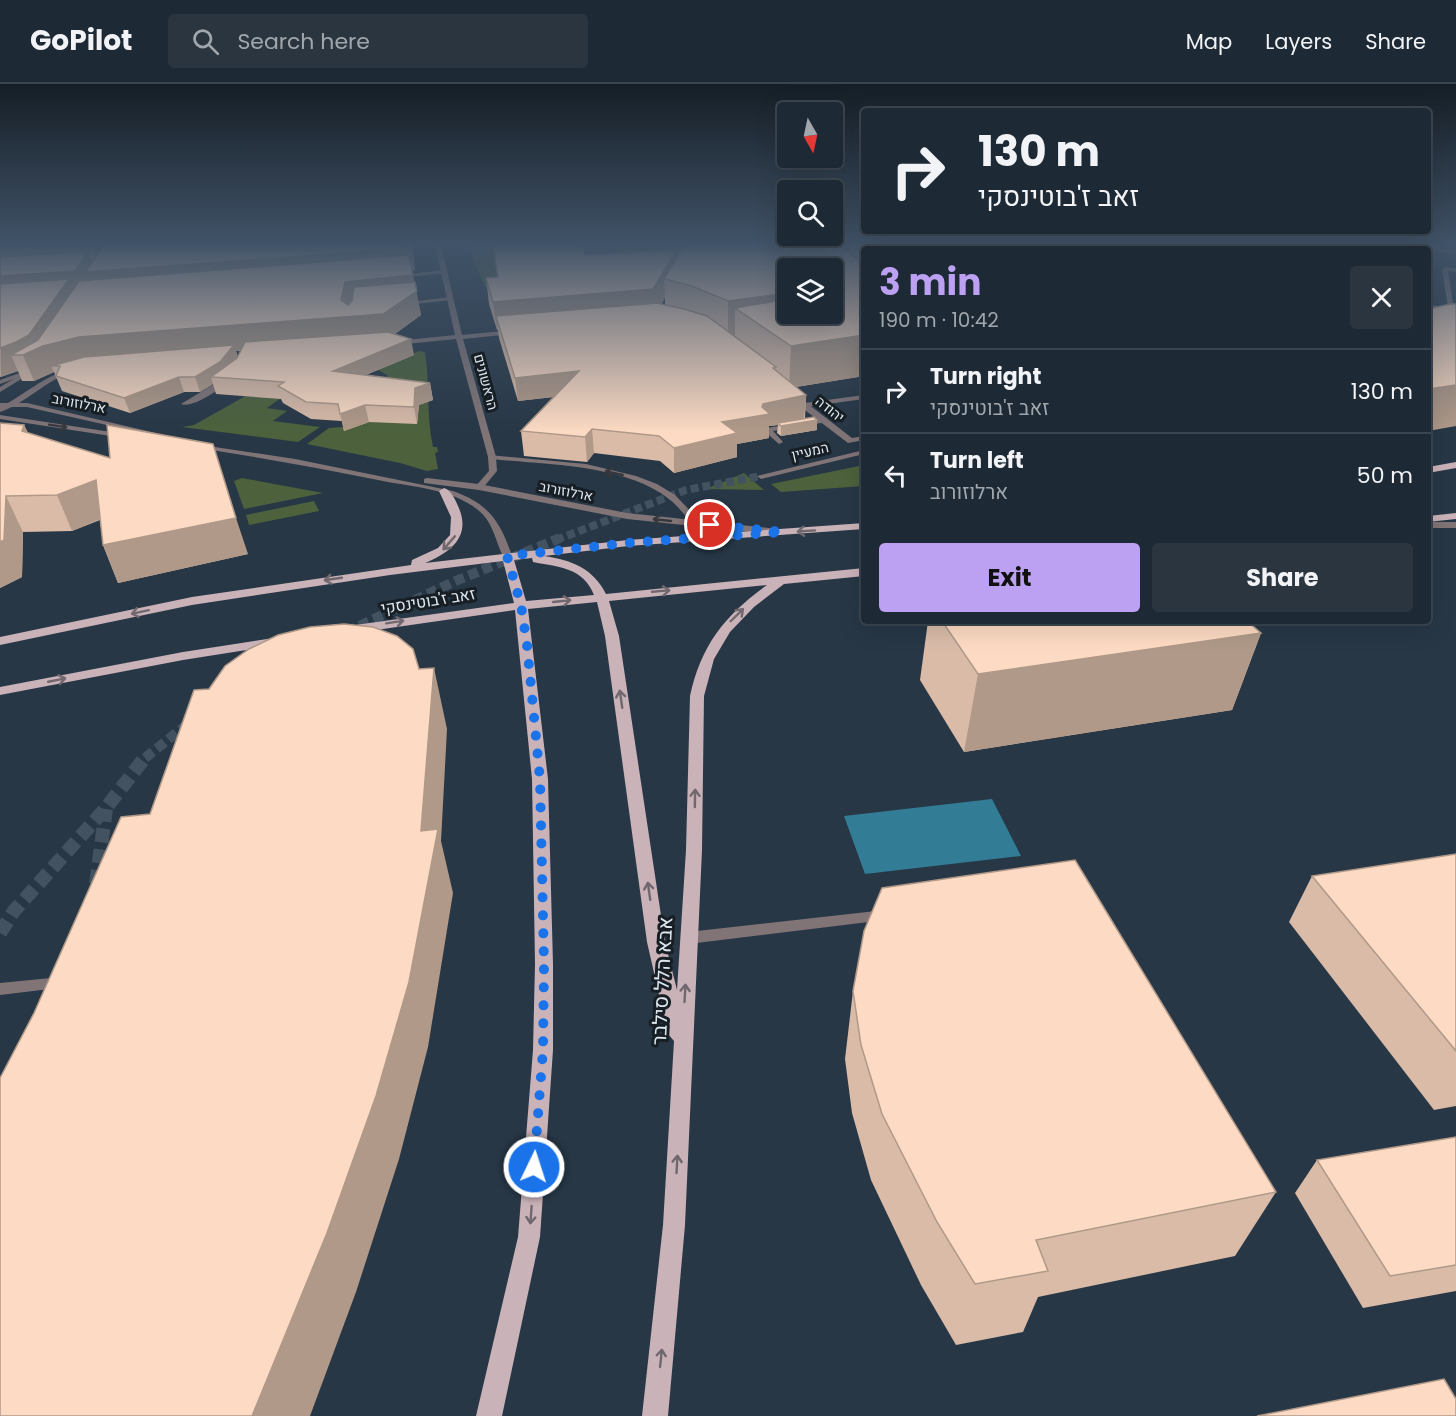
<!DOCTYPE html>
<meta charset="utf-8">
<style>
body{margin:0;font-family:Poppins,Heebo,sans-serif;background:#2a3540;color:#f1f3f6;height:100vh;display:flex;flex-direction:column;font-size:22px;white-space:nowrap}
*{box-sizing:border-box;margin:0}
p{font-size:20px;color:#a0a6ac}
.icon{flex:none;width:33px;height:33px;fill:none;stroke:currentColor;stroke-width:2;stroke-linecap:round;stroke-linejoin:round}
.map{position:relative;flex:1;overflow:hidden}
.side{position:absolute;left:861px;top:162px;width:570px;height:378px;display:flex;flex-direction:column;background:#1d2934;border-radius:6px;box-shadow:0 6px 24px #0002,0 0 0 2px #3b454f}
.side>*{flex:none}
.guide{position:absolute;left:861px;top:24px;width:570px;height:126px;border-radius:6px;box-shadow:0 6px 24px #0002,0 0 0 2px #3b454f;background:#1d2934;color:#f1f3f6;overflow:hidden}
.needle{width:39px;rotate:171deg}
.controls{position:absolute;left:777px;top:18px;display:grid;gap:12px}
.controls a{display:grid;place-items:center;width:66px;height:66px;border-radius:6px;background:#1d2934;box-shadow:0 6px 24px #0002,0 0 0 2px #3b454f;font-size:30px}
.pin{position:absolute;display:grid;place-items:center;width:51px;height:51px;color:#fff;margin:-26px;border:3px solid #fff;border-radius:50%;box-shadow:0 2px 6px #0007}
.me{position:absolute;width:66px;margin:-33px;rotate:4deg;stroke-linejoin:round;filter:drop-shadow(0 0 4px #0008)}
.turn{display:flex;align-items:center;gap:21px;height:126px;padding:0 18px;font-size:27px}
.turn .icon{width:78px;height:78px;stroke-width:2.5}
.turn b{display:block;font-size:42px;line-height:51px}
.round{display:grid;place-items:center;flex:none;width:63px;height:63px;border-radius:6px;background:#2a3540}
.headline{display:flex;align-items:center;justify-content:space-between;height:102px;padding:0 18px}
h1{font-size:36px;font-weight:700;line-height:45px;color:#bca0f2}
.button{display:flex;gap:12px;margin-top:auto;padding:12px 18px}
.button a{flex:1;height:69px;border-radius:6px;background:#bca0f2;color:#111;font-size:24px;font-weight:700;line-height:69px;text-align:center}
.button a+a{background:#2a3540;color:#f1f3f6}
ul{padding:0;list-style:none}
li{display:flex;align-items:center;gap:18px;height:84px;padding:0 18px;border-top:2px solid #3b454f}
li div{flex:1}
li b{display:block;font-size:22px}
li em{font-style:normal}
header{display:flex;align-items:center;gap:36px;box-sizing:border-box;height:84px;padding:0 30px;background:#1d2934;border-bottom:2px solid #3b454f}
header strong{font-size:28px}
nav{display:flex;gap:33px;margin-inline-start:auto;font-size:21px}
.search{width:420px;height:54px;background:#2a3540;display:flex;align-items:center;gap:15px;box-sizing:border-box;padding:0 21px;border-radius:6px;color:#a0a6ac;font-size:22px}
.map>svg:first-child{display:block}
</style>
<header>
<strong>GoPilot</strong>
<div class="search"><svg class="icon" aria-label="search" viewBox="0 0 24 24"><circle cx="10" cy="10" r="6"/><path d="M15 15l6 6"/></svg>Search here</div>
<nav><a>Map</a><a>Layers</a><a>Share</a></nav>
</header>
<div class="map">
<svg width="1456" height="1332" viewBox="0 0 1456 1332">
<rect width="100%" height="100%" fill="#273746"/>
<g fill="#4c613c">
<polygon points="468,161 656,161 666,176 570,196 485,203"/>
<path d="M419,267l6,1c5,32 1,63 8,95h4l1,5 -3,1 3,16 -11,2 -27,-8 -93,-19 22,-16 23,-2 36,-46 -1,-5 -10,-6z"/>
<polygon points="288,288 312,292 267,324 287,327 273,337 320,343 298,358 182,343 194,341"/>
<polygon points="864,381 864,402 781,408 771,400"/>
<polygon points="744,389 764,406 706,405"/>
<polygon points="242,394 323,409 244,425 234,397"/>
<polygon points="314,417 319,427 249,441 246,431"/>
</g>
<polygon fill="#327c95" points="992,715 1021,772 865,790 844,732"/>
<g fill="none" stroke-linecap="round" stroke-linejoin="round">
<polyline stroke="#425260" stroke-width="8" stroke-dasharray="8 4" stroke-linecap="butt" points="556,456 686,406 761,392"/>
<g stroke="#425260" stroke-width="10" stroke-dasharray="10 5" stroke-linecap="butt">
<polyline points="346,548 458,496 560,454"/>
<polyline points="145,674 190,638"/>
</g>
<g stroke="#425260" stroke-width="14" stroke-dasharray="14 7" stroke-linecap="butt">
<polyline points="96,800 106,725"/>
<polyline points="0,849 14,827 106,724 146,672"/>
</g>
<g fill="#807477" fill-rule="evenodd">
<polygon points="1445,183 1456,184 1456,188 1448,187 1454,225 1451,227 1428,225 1428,221 1448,223 1442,185"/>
<polygon points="443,186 445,189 398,194 395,192"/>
<polygon points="450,213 452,216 404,221 401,219"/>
<path d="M224,294l7,2c-9,8 -39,29 -50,24z"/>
<polygon points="864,311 864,315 805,323 801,321 805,319"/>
<polygon points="824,334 827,334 827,338 773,347 783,358 779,360 763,346 767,344"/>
<path d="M489,371l97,9 50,12 21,8 18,11 28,29 -2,2h-6c-9,-9 -16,-19 -26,-27 -44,-35 -123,-34 -177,-40l-4,-2z"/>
</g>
<polygon fill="#807477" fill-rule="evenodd" points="885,826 890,827 892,831 890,835 885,836 688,860 683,858 681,854 683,850 688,848"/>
<g fill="#807477" fill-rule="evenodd">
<polygon points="435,161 441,161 462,251 513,246 516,248 513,250 463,255 496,373 497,387 482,405 479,406 475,403 489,387 488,373 456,255 396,261 393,259 396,257 455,251"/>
<polygon points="1149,161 1158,161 1167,165 1159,165"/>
<polygon points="34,283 38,285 36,286 0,308 0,303"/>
<path d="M71,285l2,1v2c-28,8 -46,31 -73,40v-5c25,-12 43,-31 71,-38z"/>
<polygon points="789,310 795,310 852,354 864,352 864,356 848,359 789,314"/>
<polygon points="61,893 66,895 69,899 66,903 0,911 0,899"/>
</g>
<g fill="#807477" fill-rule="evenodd">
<polygon points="1350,161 1356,161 1355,165 1349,165"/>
<polygon points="1394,161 1400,161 1398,165 1392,165"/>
<polygon points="1428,163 1456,165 1456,169 1428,167 1425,165"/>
<polygon points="31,285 33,286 33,288 0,300 0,296"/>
<polygon points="0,319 27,319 173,353 169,355 27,323 0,323"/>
<polygon points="0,331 124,350 128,352 124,354 0,335"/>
<path d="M195,360l100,15 158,32c36,13 47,30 59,65l-2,2h-6c-9,-17 -10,-35 -26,-48 -27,-22 -67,-23 -100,-30 -59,-12 -120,-23 -180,-32l-4,-2z"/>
<polygon points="864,366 864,370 761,395 757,392"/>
<polygon points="427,394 479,400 627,429 778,445 783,448 778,451 627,435 479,406 424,399 424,395"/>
<rect x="1428" y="438" width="28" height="6"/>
</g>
<g fill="#c9b2b8" fill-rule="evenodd">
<polygon points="1456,378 1456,384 1428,389 1428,383"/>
<path d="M444,404c7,2 11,11 14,18 14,30 -7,46 -33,57l203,-23 236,-17v6l-236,17 -84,10c27,4 49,12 62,38l258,-26v8l-80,8 -30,23 -24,25 -16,27 -10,37 -2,154 -17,375 -17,191h-26l21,-191 11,-184 -6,-7 -21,-92 -42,-306 -8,-34 -69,7 20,170 5,185v86l-13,187 -38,179h-26l42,-179 15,-187 2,-86 -3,-185 -17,-169 -167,24 -7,-4 7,-4 166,-23 -11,-42 -113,14 -198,30 -192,40v-8l192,-40 219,-32 1,-5 26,-12 12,-13 1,-18 -12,-26zM532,474l1,4c25,5 50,5 61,33l-68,6 -12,-41zM767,501c-42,30 -66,60 -77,111l-4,154 -9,140 -12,-48 -46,-306 -10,-35z"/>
<polygon points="1456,429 1456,435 1428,438 1428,432"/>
<polygon points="280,553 285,554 287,557 285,560 183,576 0,611 0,603 183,568"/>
</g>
</g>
<g fill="#d9bba8" fill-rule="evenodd">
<path d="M0,161h412l3,25h-3l9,45 -26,19 19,21 -48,20 64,8 3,17 -14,5 -2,19 -48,-2 -25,9 -2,-10 -31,-2 -28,-16 -2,-4 -65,-5 -3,-10 -13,8h-16l-54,21 -68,-22 -8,-19 -20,9h-12l-4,-10 -18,6zM236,267h5l-3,6z"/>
<path d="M493,161h89l3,10 79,-5 -3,-5h492l-1,4h-288v127l-68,11 10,8 -1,24 12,1v10l-36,6 -4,-3 1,-8 -9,1v12l-32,6v13l-63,16 -14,-12 -66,-8 -7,9 -63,-6 -3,-25 32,-34 -35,4 -19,-63 -1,-8h-1l-8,-26 -3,-26 12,-1zM665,214v7l-4,-1z"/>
<polygon points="1190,161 1211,161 1200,164"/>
<polygon points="0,339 24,341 28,349 248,470 118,499 103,461 100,436 72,447 23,448 22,493 0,504"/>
<polygon points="928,537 1247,537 1261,549 1232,626 964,668 920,596"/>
<polygon points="1456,770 1456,1022 1434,1026 1289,838 1312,792"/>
<polygon points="853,907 1276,1108 1235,1172 1038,1213 1023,1248 956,1261 921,1201 871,1096 852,1029 845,975"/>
<polygon points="1456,1053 1456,1207 1363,1224 1295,1109 1317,1076"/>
</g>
<g fill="#b09988">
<polygon points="93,161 114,161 100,182"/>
<polygon points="188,161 412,161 415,186 94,211 79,253 341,216 345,198 413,191 421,231 387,255 236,267 238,275 211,293 213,300 200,308 195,293 60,282 51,282 54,288 34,297 23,271 11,271 18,287 1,293 0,192 88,167 95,187"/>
<polygon points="674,161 684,161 664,195 665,214 655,232 496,232 498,246 497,246 493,218 674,170"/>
<polygon points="1050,161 1153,161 1152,165 1041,165 1042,163"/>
<polygon points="1201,161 1211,161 1200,164"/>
<polygon points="788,209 788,230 735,224 735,256 728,257 728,217"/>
<polygon points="864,226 864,292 789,304 791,262"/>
<polygon points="411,255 414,271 336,303 333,287"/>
<polygon points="579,287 581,310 518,317 515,294"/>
<polygon points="1456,287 1456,342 1428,347 1428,305"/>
<polygon points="179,293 184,308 130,329 124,314"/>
<polygon points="430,299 433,316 419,321 417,340 414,323 415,304"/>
<polygon points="806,311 804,335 778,339 778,341 769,342 769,354 737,360 737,373 674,389 674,364 722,338 763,320"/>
<polygon points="365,321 369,338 344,347 340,330"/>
<polygon points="817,336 817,346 781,352 781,342"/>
<polygon points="24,341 39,374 22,347"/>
<polygon points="592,345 594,369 587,378 585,353"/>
<polygon points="96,396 110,431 72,447 57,411"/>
<polygon points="6,412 23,448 22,493 0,504 0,458"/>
<polygon points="236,434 248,470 118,499 103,461"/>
<polygon points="1261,549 1232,626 964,668 978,590"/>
<polygon points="434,584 447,645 441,757 453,809 428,963 399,1075 356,1208 310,1332 252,1332 421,747"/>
</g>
<g fill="#fcdac3" stroke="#b09988" stroke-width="1.5">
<polygon points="0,161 71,161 0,165"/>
<polygon points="104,161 411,161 411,164 85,188"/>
<polygon points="493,161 582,161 585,171 673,166 675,169 653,205 493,218 486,194 498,193"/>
<polygon points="684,161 839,161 864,180 864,226 859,228 861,231 864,231 864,251 791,262 735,224 788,215 788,230 832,230 832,184 788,184 788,209 728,217 689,201 664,195"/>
<polygon points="853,161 1050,161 1042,163 1046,165 864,165 864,170"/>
<polygon points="88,167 75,187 0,192 0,173"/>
<polygon points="409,171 413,191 345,198 341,216 348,221 352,217 354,203 415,198 417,207 383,230 79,253 43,262 23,271 11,271 38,256 79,197"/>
<polygon points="69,195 29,251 16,258 0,264 0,200"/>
<polygon points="657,219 684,225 707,232 776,283 773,284 806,311 763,320 762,323 770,330 722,338 737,349 674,364 659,352 592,345 585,353 521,347 579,287 515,294 496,232"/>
<polygon points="1450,220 1456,220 1456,301 1428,305 1428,225"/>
<polygon points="388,248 411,255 333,287 430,299 415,304 414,323 365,321 340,330 338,320 306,318 278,302 284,298 211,293 237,274 245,258"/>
<polygon points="234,261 220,278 195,293 179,293 124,314 56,292 60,282 51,282 84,273"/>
<polygon points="814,333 817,336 781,342 778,339"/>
<polygon points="0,339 24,341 22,347 110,374 107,341 213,360 236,434 103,461 96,396 57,411 6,412 4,456 0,458"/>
<polygon points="942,537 1247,537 1261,549 978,590"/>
<polygon points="344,540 373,543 397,552 413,565 419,585 434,584 421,747 438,745 409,898 376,1012 327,1149 252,1332 0,1332 0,994 34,929 121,733 150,730 194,606 209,605 225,582 249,565 278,551 310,543"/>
<polygon points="1456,770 1456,967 1312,792"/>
<polygon points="1075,776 1276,1108 1036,1156 1048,1187 975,1200 937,1138 882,1030 861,961 853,907 864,847 882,804"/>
<polygon points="1456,1053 1456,1181 1390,1192 1317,1076"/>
<polygon points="1444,1295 1456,1315 1456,1332 1257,1332"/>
</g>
<defs><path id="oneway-shaft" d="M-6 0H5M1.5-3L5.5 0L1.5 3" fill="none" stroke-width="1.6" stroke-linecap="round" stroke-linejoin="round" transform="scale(1.5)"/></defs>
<g stroke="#36383d">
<use href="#oneway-shaft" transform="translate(58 342) rotate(9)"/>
<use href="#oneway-shaft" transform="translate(614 389) rotate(-167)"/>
<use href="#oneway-shaft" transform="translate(662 436) rotate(-174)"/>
</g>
<g stroke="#70686e">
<use href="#oneway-shaft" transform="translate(806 447) rotate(176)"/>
<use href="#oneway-shaft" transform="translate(449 459) rotate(131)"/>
<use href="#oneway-shaft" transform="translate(333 495) rotate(172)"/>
<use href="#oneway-shaft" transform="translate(661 507) rotate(-5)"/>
<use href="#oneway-shaft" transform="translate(562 517) rotate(-6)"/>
<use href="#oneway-shaft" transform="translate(140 528) rotate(168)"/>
<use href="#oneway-shaft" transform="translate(737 531) rotate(-44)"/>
<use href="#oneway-shaft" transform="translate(395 538) rotate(-9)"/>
<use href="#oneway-shaft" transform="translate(57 596) rotate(-11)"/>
<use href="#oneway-shaft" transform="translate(621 615) rotate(-98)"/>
<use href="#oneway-shaft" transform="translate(695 714) rotate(-89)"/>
<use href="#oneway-shaft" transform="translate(649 807) rotate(-98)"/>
<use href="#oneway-shaft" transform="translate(685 909) rotate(-87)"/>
<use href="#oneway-shaft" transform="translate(677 1080) rotate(-87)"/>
<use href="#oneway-shaft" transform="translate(531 1131) rotate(94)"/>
<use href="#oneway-shaft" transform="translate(661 1274) rotate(-84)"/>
</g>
<linearGradient id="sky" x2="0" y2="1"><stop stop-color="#151e26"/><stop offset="0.46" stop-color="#415368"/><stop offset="1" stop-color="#415368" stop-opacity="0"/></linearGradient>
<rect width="1456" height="348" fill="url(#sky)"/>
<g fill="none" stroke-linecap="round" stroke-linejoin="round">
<polyline stroke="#1a73e8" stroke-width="10" stroke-dasharray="0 18" points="534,1083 543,966 544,880 540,695 527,561 521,521 507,472 628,459 783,448 710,441"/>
</g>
<g text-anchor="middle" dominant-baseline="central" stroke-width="6" stroke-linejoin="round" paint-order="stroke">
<g font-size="14" fill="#dee8f1" stroke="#171e24">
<text transform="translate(486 298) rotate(75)">הראשונים</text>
<text transform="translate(79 319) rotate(11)">ארלוזורוב</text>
<text transform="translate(830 325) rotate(38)">יהודה</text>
<text transform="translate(810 367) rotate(-13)">המעיין</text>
<text transform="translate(566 407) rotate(11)">ארלוזורוב</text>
</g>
<g font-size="16" fill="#dee8f1" stroke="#171e24">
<text transform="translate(428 517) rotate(-9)">זאב ז'בוטינסקי</text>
</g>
<g font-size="20" fill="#dee8f1" stroke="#171e24">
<text transform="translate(662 897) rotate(-87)">אבא הלל סילבר</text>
</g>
</g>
</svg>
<div class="controls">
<a><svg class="needle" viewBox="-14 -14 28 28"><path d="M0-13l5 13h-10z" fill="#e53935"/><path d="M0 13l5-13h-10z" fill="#a0a6ac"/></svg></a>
<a><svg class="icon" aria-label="search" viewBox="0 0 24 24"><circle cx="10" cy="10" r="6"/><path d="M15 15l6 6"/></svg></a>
<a><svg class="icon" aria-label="layers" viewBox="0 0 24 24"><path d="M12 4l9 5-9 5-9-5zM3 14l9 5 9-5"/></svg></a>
</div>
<div class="pin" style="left:710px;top:441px;background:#d93025"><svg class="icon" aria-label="arrive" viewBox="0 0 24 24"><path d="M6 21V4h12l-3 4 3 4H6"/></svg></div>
<svg class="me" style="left:534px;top:1083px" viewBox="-20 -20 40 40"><circle r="17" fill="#1a73e8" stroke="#fff" stroke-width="3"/><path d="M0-11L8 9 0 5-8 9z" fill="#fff"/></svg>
<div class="guide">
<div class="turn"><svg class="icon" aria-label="right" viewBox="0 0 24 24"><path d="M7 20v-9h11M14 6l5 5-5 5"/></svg><div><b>130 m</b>זאב ז'בוטינסקי</div></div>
</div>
<section class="side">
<div class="headline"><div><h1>3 min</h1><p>190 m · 10:42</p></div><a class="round"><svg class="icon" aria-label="close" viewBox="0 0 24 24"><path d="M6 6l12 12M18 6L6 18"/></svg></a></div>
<ul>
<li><svg class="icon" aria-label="right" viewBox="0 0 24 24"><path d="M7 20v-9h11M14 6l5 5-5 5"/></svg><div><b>Turn right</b><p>זאב ז'בוטינסקי</p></div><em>130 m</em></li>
<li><svg class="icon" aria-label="left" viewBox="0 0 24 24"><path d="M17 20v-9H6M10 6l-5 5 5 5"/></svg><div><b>Turn left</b><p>ארלוזורוב</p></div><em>50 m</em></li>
</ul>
<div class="button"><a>Exit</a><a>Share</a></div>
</section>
</div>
